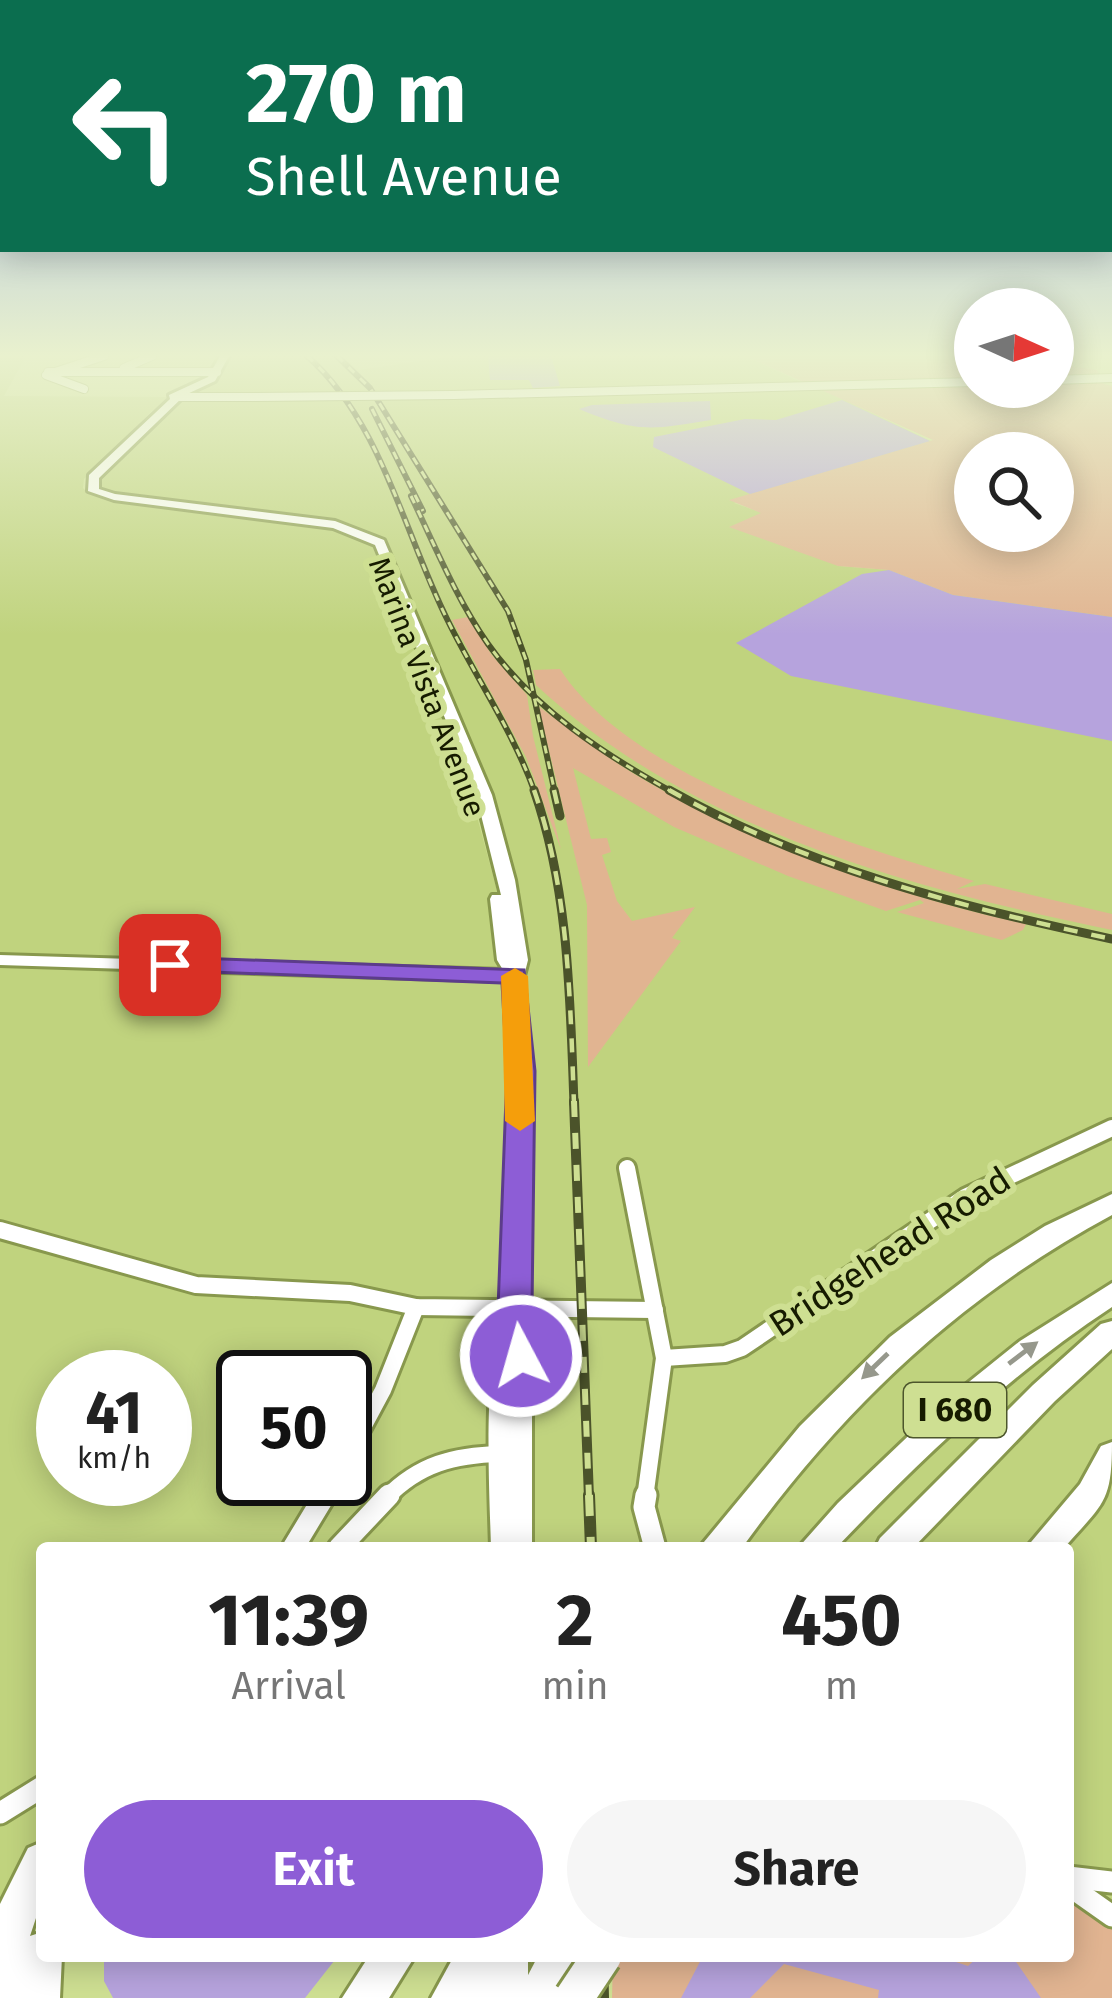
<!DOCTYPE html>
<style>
body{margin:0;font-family:"Fira Sans",sans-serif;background:#f6f6f6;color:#222;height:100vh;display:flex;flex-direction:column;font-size:45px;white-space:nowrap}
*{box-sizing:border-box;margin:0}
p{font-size:39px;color:#767676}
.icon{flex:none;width:66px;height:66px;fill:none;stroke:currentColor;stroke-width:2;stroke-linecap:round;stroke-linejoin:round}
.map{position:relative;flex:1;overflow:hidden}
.sheet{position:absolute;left:36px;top:1542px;width:1038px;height:420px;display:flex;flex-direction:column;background:#fff;border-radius:12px;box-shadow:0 6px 30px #0003}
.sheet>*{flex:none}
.guide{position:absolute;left:0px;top:0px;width:1113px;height:252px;box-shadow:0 6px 30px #0003;background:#0b6e4f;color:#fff;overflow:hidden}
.needle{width:78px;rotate:93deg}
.fabs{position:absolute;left:954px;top:288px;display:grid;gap:24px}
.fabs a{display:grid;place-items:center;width:120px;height:120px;border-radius:50%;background:#fff;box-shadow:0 6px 30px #0003;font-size:60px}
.speed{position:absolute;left:36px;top:1350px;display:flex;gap:24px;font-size:60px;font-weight:700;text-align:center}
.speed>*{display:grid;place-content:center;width:156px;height:156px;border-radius:50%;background:#fff;box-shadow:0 6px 30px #0003;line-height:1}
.speed small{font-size:30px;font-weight:400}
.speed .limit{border:6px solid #111;border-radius:18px;background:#fff;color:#111}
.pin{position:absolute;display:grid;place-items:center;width:102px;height:102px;color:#fff;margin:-51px;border-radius:24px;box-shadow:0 6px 18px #0006}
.me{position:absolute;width:132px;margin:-66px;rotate:354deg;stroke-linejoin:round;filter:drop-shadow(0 0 9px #0008)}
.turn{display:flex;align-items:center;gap:42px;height:252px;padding:0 48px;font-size:54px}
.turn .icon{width:156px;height:156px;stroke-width:2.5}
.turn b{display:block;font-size:84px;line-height:102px}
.eta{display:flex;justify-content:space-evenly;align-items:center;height:204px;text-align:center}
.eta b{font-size:72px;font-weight:700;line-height:84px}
.cta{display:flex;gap:24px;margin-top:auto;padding:24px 48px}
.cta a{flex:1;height:138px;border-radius:72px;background:#8d5dd6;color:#fff;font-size:48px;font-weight:700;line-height:138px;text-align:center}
.cta a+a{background:#f6f6f6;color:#222}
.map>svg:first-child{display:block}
</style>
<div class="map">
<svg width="1112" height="1998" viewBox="0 0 1112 1998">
<rect width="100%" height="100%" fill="#cedf92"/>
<path fill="#c0d37e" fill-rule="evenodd" d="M26,356l-22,40 169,1 -21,14 -68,68 -1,9 6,6 244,34 39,17 93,227 31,115 11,64 -10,-112 -112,-290 -24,-17 -247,-35 -23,-11 73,-79 42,-24 18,-27h117l18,14 95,-14h291l58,27 172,4 -145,6 100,48 -196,62 29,10 75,53 51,4 64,25 159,22v1299l-44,-31v-337h-1026v313l-42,137v-1641zM63,1377h102v102h-102zM243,1377h102v102h-102z"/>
<g fill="#e1b491" fill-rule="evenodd">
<path d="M745,356h230v31h78v-23l44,6 7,14 8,2v231l-159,-22 -64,-25 -51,-4 -109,-39 32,-14 -32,-13 204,-60zM975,453h78v78h-78z"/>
<polygon points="468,617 491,654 527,695 533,736 561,849 526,757 452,620"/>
<path d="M560,669c71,110 292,176 414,212l-17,8 28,-5 127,30v16c-200,-41 -423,-102 -576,-245l-3,-15z"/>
<path d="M538,706c32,23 63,48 98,69 118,70 256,120 390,149l-3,6 -21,10 -105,-28 27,-9 -4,-3 -34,11 -98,-35 -114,-49 -101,-59 18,71 16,-1 4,14 -9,3 15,46 15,20 63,-14 -23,31 9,3 -93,126 -1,-162z"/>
<polygon points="1068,1885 1112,1916 1112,1998 612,1998 613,1956 1068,1956"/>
</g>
<g fill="#b6a3dd">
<polygon points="488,356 551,356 560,386 533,388 529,380 490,380"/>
<polygon points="842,400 930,441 750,494 653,447 654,437 745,419 776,420"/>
<path d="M710,401l1,19c-61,10 -74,13 -132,-11l13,-4z"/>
<polygon points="889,570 953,595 1112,617 1112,741 791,676 736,643 862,574"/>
<polygon points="104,1956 338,1956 305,1998 113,1998 104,1981"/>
<polygon points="703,1956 938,1956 968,1966 979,1956 1012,1956 1041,1998 878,1998 879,1990 784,1964 750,1998 681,1998"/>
</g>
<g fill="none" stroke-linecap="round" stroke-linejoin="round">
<defs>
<g id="street-far2">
<polyline points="124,368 152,356"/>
<polyline points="48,372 217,372"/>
<polyline points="1053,380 1112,378"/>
<polyline points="84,389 46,375 104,356"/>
<polyline points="453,395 975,382"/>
<polyline points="180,397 255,397"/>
</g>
<g id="street-far1">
<polyline points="627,1168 664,1358 645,1498"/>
<polyline points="0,1230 196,1285 350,1293 416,1307 655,1310"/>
<polyline points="664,1358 725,1354 742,1348 965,1197 1112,1128"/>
<polyline points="345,1461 383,1390 416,1307"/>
<polyline points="323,1498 335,1479"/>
<path d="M386,1498c33,-34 68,-43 115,-44"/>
</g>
<g id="street">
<polyline points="646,1495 644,1507 655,1548"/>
<polyline points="293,1548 325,1495"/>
<polyline points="339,1548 389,1495"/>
<polyline points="0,1813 42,1787"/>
<polyline points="1068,1877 1112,1882"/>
<polyline points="1068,1885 1112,1916"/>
</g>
<g id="secondary">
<path d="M220,356h9l-14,25 -30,14 -86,83v11l16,5 220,27 49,19 108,255 23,85 13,80 -4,16 6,95 -4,238 6,47v192h-41c-1,-45 -10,-198 14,-228l7,-249 -6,-90 -506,-16v-10l503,15 -6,-10 -7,-61 2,-4h9l-25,-100 -101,-250 -42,-17 -219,-28 -26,-9 1,-16 81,-76 -1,-4 39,-18z"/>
<polygon points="468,1956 528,1956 528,1998 467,1998"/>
</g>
<g id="highway">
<path d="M1112,1194v21c-151,81 -268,192 -368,330l-45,3 101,-122 90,-89 101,-77 54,-34z"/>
<path d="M1112,1283v24c-103,68 -191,152 -276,241h-38l40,-45 106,-101 76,-61z"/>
<polygon points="1112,1321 1112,1349 1055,1401 913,1548 875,1548 880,1538 1033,1385 1101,1324"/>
<path d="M1112,1442c0,62 -9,61 -48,106h-38l54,-64 21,-38z"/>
<polygon points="42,1842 42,1900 30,1936 42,1932 42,1956 62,1956 60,1998 0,1998 0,1904 28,1848"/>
<polygon points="369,1956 415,1956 389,1998 342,1998"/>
<polygon points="454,1956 498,1956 476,1998 431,1998"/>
<polygon points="538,1956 581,1956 560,1998 516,1998"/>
</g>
</defs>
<use href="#street-far2" stroke="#88984d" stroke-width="10"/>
<use href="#street-far1" stroke="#88984d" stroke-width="22"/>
<use href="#street" stroke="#88984d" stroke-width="27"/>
<use href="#secondary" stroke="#88984d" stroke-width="6"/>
<use href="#highway" stroke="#88984d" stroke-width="6"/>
<use href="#street-far2" stroke="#fff" stroke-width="8"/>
<use href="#street-far1" stroke="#fff" stroke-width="16"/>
<use href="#street" stroke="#fff" stroke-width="21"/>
<use href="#secondary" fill="#fff" fill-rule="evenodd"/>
<use href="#highway" fill="#fff" fill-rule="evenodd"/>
<defs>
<g id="rail-far3">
<path d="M307,356c75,66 97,178 141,265 28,57 66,112 87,172"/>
<polyline points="337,356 370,388 508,611 526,660 555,793"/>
<polyline points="372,409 423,511"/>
<path d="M411,496c24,50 45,102 77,148 46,65 117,111 186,149"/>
</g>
<g id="rail-far2">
<path d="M534,790c35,100 36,209 40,314"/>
<polyline points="554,790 560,816"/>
<path d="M669,790c137,77 290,117 443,149"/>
</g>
<polyline id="rail-far1" points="574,1101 589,1498"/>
<g id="rail">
<polyline points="589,1495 591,1548"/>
<polyline points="602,1956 603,1998"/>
</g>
</defs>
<use href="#rail-far3" stroke="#4b532a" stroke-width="6"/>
<use href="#rail-far2" stroke="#4b532a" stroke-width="9"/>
<use href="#rail-far1" stroke="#4b532a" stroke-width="10"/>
<use href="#rail" stroke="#4b532a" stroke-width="12"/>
<use href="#rail-far3" stroke="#cedf92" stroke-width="3" stroke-dasharray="8" stroke-linecap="butt"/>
<use href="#rail-far2" stroke="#cedf92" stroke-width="4.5" stroke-dasharray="14" stroke-linecap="butt"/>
<use href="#rail-far1" stroke="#cedf92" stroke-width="6" stroke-dasharray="16" stroke-linecap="butt"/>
<use href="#rail" stroke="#cedf92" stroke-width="8" stroke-dasharray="21" stroke-linecap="butt"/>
<defs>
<polyline id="street-bridge" points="255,397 453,395"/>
<polyline id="highway-bridge" points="574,1998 602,1956"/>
</defs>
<use href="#street-bridge" stroke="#88984d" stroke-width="10" stroke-linecap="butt"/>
<use href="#highway-bridge" stroke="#88984d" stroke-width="44" stroke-linecap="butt"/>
<use href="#street-bridge" stroke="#fff" stroke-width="8"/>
<use href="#highway-bridge" stroke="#fff" stroke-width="38"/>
</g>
<defs><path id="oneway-solid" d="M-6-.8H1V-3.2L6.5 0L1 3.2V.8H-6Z" transform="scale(3)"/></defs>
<g fill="#96988c">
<use href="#oneway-solid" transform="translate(1023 1353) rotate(-37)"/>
<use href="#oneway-solid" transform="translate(875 1366) rotate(136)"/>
</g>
<linearGradient id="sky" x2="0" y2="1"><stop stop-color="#94ade4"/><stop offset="0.56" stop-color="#e9f1ce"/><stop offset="1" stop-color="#e9f1ce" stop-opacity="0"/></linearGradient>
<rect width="1112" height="635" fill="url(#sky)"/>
<polygon fill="#8d5dd6" stroke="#5c3c8b" stroke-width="3" points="170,957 524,970 535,1071 532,1309 539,1356 534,1365 521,1369 509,1365 498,1309 507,1071 502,983 160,970 156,965"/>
<polygon fill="#f59e0b" points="515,968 528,976 535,1121 520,1131 505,1121 501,976"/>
<g text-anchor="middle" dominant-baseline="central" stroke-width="12" stroke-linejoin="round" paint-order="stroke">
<g font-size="30" fill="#161b00" stroke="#cedf92">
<text transform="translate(427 687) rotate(69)">Marina Vista Avenue</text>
</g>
<rect fill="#cedf92" stroke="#4d562c" stroke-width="3" x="904" y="1383" width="102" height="54" rx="9"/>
<g font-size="33" font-weight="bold" fill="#161b00">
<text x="955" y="1410">I 680</text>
</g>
<g font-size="36" fill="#161b00" stroke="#cedf92">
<text transform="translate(890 1252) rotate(-33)">Bridgehead Road</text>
</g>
</g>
</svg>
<div class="fabs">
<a><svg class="needle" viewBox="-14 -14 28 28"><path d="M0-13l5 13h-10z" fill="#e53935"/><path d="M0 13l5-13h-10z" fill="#767676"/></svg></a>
<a><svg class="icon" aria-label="search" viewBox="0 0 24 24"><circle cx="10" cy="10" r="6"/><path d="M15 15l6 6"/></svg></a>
</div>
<div class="speed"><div>41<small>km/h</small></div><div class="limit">50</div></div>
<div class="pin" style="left:170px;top:965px;background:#d93025"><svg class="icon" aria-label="arrive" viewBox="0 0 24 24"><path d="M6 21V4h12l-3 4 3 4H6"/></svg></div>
<svg class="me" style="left:521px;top:1356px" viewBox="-20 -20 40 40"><circle r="17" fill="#8d5dd6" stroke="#fff" stroke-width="3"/><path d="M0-11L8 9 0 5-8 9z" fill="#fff"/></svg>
<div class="guide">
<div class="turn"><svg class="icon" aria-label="left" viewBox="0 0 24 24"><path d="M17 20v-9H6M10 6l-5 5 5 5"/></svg><div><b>270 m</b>Shell Avenue</div></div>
</div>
<section class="sheet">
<div class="eta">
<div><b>11:39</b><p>Arrival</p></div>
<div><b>2</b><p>min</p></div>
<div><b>450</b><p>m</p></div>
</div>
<div class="cta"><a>Exit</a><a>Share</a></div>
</section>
</div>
